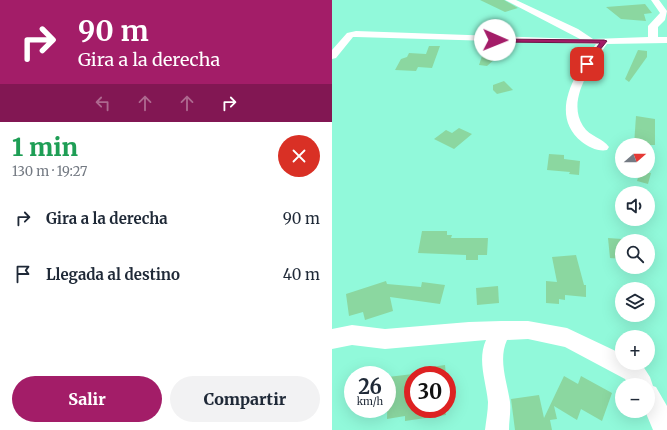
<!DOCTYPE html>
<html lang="es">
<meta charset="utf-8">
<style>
body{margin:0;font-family:Merriweather,serif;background:#f2f2f3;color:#1f2937;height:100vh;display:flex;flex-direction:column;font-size:15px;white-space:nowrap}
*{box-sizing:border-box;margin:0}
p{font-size:13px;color:#747a83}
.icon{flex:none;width:22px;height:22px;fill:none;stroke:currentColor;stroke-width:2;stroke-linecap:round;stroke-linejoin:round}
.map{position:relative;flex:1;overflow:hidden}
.drawer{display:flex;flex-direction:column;background:#fff;width:332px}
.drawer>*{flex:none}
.banner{background:#a31d68;color:#fff;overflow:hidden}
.needle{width:26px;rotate:70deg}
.tools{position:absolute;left:283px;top:138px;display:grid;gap:8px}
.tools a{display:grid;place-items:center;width:40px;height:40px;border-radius:50%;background:#fff;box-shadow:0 4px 16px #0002;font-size:20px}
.speed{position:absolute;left:12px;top:366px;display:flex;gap:8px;font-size:20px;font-weight:700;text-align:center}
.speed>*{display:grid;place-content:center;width:52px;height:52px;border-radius:50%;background:#fff;box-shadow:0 4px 16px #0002;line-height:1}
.speed small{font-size:10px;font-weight:400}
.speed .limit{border:6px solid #d22;background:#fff;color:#111}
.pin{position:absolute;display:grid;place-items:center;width:34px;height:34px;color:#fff;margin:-17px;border-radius:8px;box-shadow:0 2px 6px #0006}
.me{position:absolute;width:44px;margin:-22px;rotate:91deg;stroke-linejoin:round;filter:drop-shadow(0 0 3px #0008)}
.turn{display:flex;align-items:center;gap:14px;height:84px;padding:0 12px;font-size:18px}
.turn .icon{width:52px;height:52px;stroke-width:2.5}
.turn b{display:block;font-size:28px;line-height:34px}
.lanes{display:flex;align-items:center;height:38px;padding:0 12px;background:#0003;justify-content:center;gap:20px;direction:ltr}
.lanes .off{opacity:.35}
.round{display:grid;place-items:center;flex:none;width:42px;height:42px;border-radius:21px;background:#f2f2f3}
.headline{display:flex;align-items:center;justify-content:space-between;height:68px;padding:0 12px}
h1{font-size:24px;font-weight:800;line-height:30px;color:#1e9e55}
.primary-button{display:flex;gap:8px;margin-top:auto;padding:8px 12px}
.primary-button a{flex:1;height:46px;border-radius:24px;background:#a31d68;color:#fff;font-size:16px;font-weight:800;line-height:46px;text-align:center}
.primary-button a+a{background:#f2f2f3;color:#1f2937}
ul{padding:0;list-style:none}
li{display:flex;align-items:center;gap:12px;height:56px;padding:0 12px}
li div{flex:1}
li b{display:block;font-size:15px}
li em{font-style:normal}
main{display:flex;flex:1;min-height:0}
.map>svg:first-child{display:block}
</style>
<main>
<section class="drawer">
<div class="banner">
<div class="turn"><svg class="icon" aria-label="right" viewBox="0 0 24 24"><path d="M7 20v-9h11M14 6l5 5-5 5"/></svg><div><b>90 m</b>Gira a la derecha</div></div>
<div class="lanes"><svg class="icon off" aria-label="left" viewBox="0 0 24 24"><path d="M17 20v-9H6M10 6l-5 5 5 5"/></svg><svg class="icon off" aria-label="ahead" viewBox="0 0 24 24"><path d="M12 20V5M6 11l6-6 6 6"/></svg><svg class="icon off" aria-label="ahead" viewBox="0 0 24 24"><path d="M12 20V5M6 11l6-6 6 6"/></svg><svg class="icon" aria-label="right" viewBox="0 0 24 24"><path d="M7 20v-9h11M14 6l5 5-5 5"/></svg></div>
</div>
<div class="headline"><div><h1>1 min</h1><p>130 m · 19:27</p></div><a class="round" style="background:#d93025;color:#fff"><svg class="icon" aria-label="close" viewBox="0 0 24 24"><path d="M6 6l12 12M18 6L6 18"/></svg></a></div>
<ul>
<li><svg class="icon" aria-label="right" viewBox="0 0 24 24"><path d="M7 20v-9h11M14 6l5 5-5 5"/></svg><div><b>Gira a la derecha</b></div><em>90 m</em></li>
<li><svg class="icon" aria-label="arrive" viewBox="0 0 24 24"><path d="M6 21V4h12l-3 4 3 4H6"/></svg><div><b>Llegada al destino</b></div><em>40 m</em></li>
</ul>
<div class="primary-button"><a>Salir</a><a>Compartir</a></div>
</section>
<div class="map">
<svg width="335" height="430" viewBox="0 0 335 430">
<rect width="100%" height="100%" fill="#91f9da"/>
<g fill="#8bd7a0">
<polygon points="148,0 172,0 186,8 173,12"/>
<polygon points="313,4 320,13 312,14 314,21 289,19 274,7"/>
<polygon points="97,46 108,46 100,68 86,67 84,71 63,70 69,59 75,57 77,53 94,54"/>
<polygon points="153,47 173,47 170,58 164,58 155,66 147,65"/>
<polygon points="306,50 315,51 315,57 297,82 293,79"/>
<polygon points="172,81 181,90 165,94 161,90 161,85"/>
<polygon points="304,116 323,119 323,145 302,145"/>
<polygon points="127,128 140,134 122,149 102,139 114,130 120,133"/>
<polygon points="217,154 232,155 232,159 248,161 247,175 237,174 238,172 215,170"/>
<polygon points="308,171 319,173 316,184 305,181"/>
<polygon points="90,231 115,231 115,235 120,235 119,238 156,238 155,255 146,255 146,260 134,260 134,255 86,253"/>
<polygon points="276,238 290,239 290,259 278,258"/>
<polygon points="244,255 252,285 254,285 254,297 233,295 233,300 227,299 227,304 214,303 214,281 225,282 220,257"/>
<polygon points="54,281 55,284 89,287 90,282 113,285 108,304 58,297 61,311 33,320 31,312 17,316 14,294"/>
<polygon points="166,286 167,303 145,305 144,288"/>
<polygon points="113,365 114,375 86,375 85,369"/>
<polygon points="81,374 81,409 113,409 114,415 73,421 73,416 55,419 56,377"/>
<polygon points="232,376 246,384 249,376 280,393 270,421 249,409 245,420 222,406 225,419 218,420 220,430 183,430 179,399 207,395 212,418"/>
</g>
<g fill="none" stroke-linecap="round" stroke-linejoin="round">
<g fill="#fff" fill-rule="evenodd">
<path d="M173,0h11l62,29 15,10 55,-2v-11l12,-13 -9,-13h8l8,11 -2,9 -7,7v10h9v6l-60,1c-15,21 -41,56 -24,82 7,11 20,12 26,21l-2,3c-8,2 -19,-3 -25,-8 -35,-28 -5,-71 14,-98l-240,-7h-3l-17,21 -4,1v-9l15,-17 9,-2 224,8z"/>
<path d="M169,321h27l39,7 55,26v9h19l9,14 3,9 3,1 11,19v24h-14l-8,-19h3v-26h-19l-4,-6 -60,-32 -37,-8 -21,1c-9,20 0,41 3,62 1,9 -1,19 -1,28h-24c1,-9 3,-19 3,-28 -2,-21 -11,-42 -2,-62l-101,9 -33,-4 -20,4v-20l20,-4 33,4 84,-7z"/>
</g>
</g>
<polygon fill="#a31d68" stroke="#6a1344" points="161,39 272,40 275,41 255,66 252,64 268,43 163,42"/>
</svg>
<div class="tools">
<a><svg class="needle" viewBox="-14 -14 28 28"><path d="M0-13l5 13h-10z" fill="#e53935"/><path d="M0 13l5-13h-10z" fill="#747a83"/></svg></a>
<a><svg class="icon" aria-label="sound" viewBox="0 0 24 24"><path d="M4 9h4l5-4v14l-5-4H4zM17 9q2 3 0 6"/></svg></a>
<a><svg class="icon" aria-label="search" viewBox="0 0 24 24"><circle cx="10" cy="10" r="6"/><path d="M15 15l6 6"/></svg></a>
<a><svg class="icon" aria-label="layers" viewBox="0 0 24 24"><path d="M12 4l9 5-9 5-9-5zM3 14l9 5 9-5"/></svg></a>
<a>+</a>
<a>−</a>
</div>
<div class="speed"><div>26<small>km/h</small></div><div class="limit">30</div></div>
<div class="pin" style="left:255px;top:64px;background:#d93025"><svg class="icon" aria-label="arrive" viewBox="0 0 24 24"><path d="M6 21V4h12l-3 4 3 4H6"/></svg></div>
<svg class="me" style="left:163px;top:40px" viewBox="-20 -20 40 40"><circle r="19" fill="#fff"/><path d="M0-13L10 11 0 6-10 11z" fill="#a31d68"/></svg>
</div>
</main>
